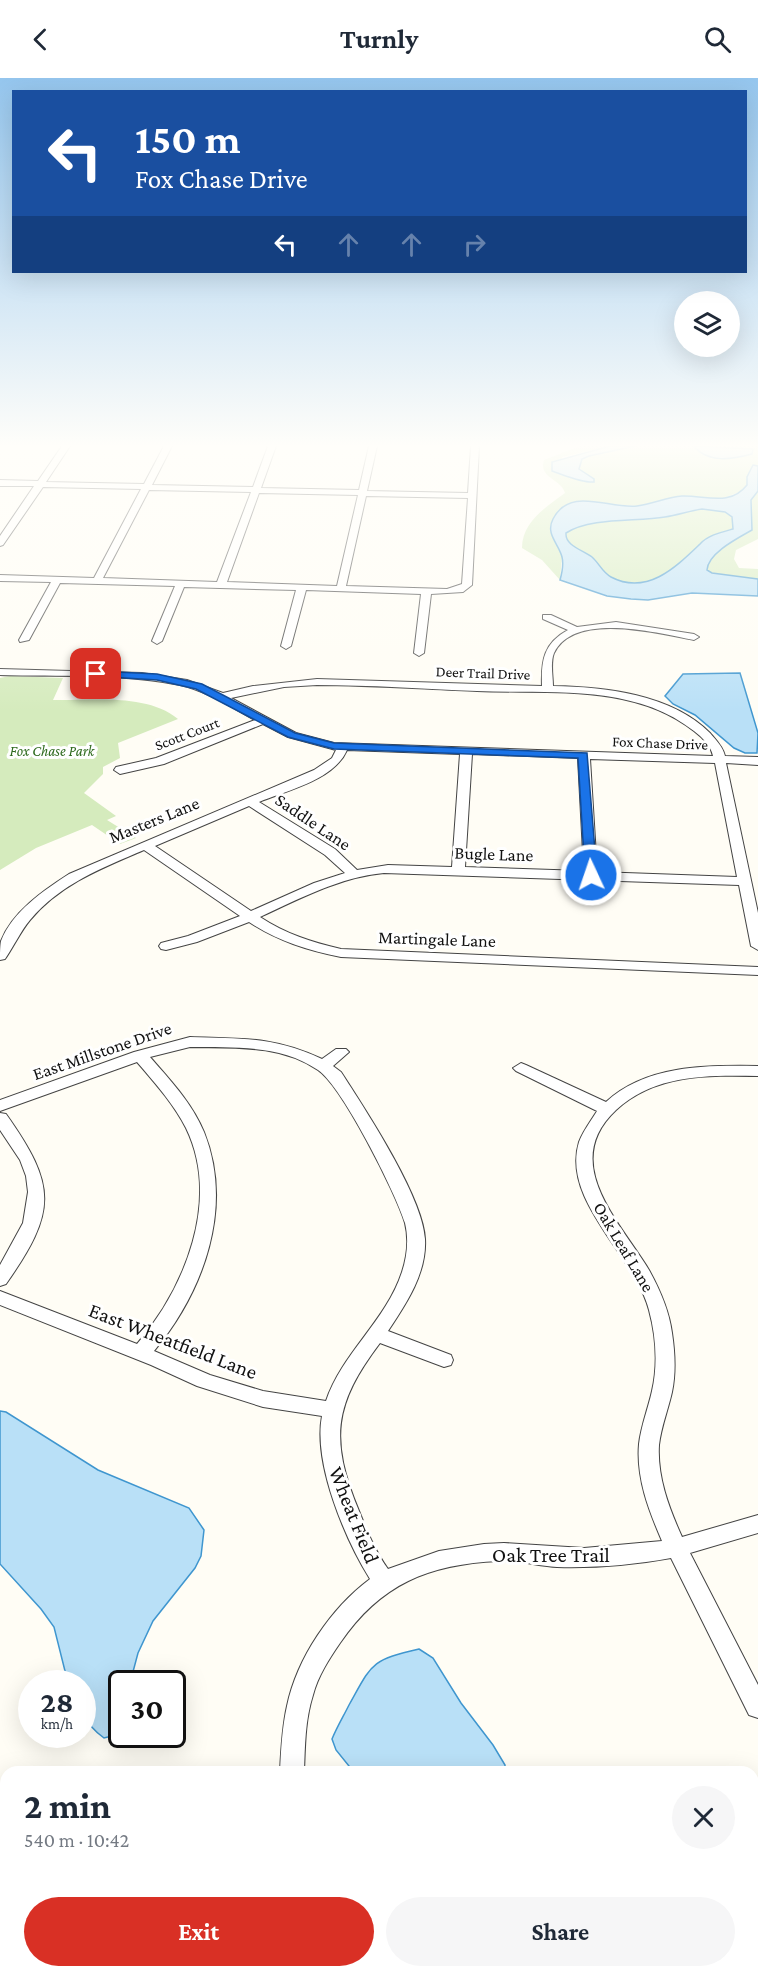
<!DOCTYPE html>
<meta charset="utf-8">
<style>
body{margin:0;font-family:"Crimson Pro",serif;background:#f6f6f7;color:#1f2937;height:100vh;display:flex;flex-direction:column;font-size:22px;white-space:nowrap}
*{box-sizing:border-box;margin:0}
p{font-size:20px;color:#747a83}
.icon{flex:none;width:33px;height:33px;fill:none;stroke:currentColor;stroke-width:2;stroke-linecap:round;stroke-linejoin:round}
.map{position:relative;flex:1;overflow:hidden}
.drawer{position:absolute;left:0px;top:1688px;width:759px;height:212px;display:flex;flex-direction:column;background:#fff;border-radius:18px 18px 0 0;box-shadow:0 6px 24px #0002}
.drawer>*{flex:none}
.hud{position:absolute;left:12px;top:12px;width:735px;height:183px;border-radius:0px;box-shadow:0 6px 24px #0002;background:#1a4fa0;color:#fff;overflow:hidden}
.fabs{position:absolute;left:674px;top:213px;display:grid;gap:12px}
.fabs a{display:grid;place-items:center;width:66px;height:66px;border-radius:50%;background:#fff;box-shadow:0 6px 24px #0002;font-size:30px}
.speed{position:absolute;left:18px;top:1592px;display:flex;gap:12px;font-size:30px;font-weight:700;text-align:center}
.speed>*{display:grid;place-content:center;width:78px;height:78px;border-radius:50%;background:#fff;box-shadow:0 6px 24px #0002;line-height:1}
.speed small{font-size:15px;font-weight:400}
.speed .limit{border:3px solid #111;border-radius:9px;background:#fff;color:#111}
.pin{position:absolute;display:grid;place-items:center;width:51px;height:51px;color:#fff;margin:-26px;border-radius:12px;box-shadow:0 3px 9px #0006}
.me{position:absolute;width:66px;margin:-33px;rotate:357deg;stroke-linejoin:round;filter:drop-shadow(0 0 4px #0008)}
.turn{display:flex;align-items:center;gap:21px;height:126px;padding:0 24px;font-size:27px}
.turn .icon{width:78px;height:78px;stroke-width:2.5}
.turn b{display:block;font-size:42px;line-height:51px}
.lanes{display:flex;align-items:center;height:57px;padding:0 24px;background:#0003;justify-content:center;gap:30px;direction:ltr}
.lanes .off{opacity:.35}
.round{display:grid;place-items:center;flex:none;width:63px;height:63px;border-radius:32px;background:#f6f6f7}
.overview{display:flex;align-items:center;justify-content:space-between;height:102px;padding:0 24px}
h1{font-size:36px;font-weight:700;line-height:45px}
.action{display:flex;gap:12px;margin-top:auto;padding:12px 24px}
.action a{flex:1;height:69px;border-radius:36px;background:#d93025;color:#fff;font-size:24px;font-weight:700;line-height:69px;text-align:center}
.action a+a{background:#f6f6f7;color:#1f2937}
header{display:flex;justify-content:space-between;align-items:center;height:78px;padding:0 24px;background:#fff;font-size:27px;font-weight:700}
.map>svg:first-child{display:block}
</style>
<header><svg class="icon" aria-label="back" viewBox="0 0 24 24"><path d="M15 5l-7 7 7 7"/></svg>Turnly<svg class="icon" aria-label="search" viewBox="0 0 24 24"><circle cx="10" cy="10" r="6"/><path d="M15 15l6 6"/></svg></header>
<div class="map">
<svg width="758" height="1898" viewBox="0 0 758 1898">
<rect width="100%" height="100%" fill="#fffdf5"/>
<g fill="#d5ebbd">
<path d="M580,368h30l-48,11 -3,16 27,9 8,-3 -15,-9 3,-11 7,-3 46,-10h59l6,7 46,-5 -24,-2h36v20l-5,-1 -6,12v8l-5,6 -21,8 -39,-3 -45,10 -61,-5 -23,38 9,17 -2,24 -18,-20 -20,-12c0,-26 24,-41 43,-55 -3,-14 -27,-15 -21,-33z"/>
<path d="M758,413v48l-22,11 -2,9 5,9 19,1v10l-46,-6 -5,-3c1,-17 31,-32 45,-40l-1,-30z"/>
<path d="M702,431c14,1 35,1 31,20 -11,2 -20,6 -30,12 -4,3 -6,7 -9,10 -22,22 -52,43 -83,26 -9,-5 -12,-14 -19,-20 -9,-7 -26,-11 -26,-24 26,-17 72,-10 100,-16 13,-3 23,-6 36,-8z"/>
<path d="M10,598l53,2 -10,22c39,1 93,-7 125,19l-60,24 2,15 -17,9v7l-19,19 32,23 -9,4 29,18 -16,6 -28,-19 -56,23 -36,22v-192z"/>
</g>
<g fill="#b9e0f7" stroke="#3f96cf" stroke-width="1.5" fill-rule="evenodd">
<path d="M610,368h25l-46,10 -7,3 -3,10 15,10v3c-12,1 -30,-7 -42,-11v-9z"/>
<path d="M694,368l59,3 -1,5c-19,5 -44,10 -58,-8z"/>
<path d="M753,387l5,1v25l-7,9 1,30c-14,8 -44,23 -45,40l5,3 46,6v17l-66,-3 -44,7 -17,-1 -24,-3 -47,-16c2,-7 4,-15 2,-23 -3,-13 -17,-23 -9,-38 17,-33 55,-10 84,-13 16,-2 30,-9 45,-10 23,-1 48,11 65,-11v-8zM702,431l23,3 7,5 1,12c-11,3 -25,6 -33,15 -24,23 -53,52 -89,33 -9,-5 -12,-14 -19,-20 -9,-7 -27,-11 -26,-24 25,-16 70,-11 99,-16 13,-2 24,-6 37,-8z"/>
<polygon points="740,595 758,655 757,675 745,675 734,670 695,637 673,626 665,618 683,596"/>
<path d="M0,1333l6,1 92,58 91,38 15,22 -3,26 -6,12 -42,53 -15,32 -8,30h-8l-1,39 -5,13 -12,3c-24,-18 -22,-28 -22,-55h-14l-14,-56 -13,-18 -41,-45z"/>
<path d="M419,1571l14,9 28,45 32,42 12,20v6h-152l-17,-21 -4,-11c5,-12 11,-22 17,-34 23,-41 21,-45 70,-56z"/>
<polygon points="753,1836 758,1841 758,1898 736,1898 729,1893 753,1893"/>
<polygon points="536,1893 704,1893 700,1898 536,1898"/>
</g>
<g fill="none" stroke-linecap="round" stroke-linejoin="round">
<defs>
<g id="street">
<path d="M62,368h8l-24,36 98,2 20,-38h8l-20,39 101,2 15,-41h8l-15,42 98,2 10,-44h8l-10,45 101,2 3,-47h8l-7,139 -9,7 -32,2 -7,59 -5,3 -5,-3 7,-59 -115,-4 -15,56 -5,3 -5,-3 15,-56 -112,-3 -22,54 -5,3 -5,-3 23,-55 -115,-3 -31,57 -9,2 -1,-2 32,-58 -51,-1v-6l94,3 47,-89 -98,-2 -40,58 -3,1v-10l34,-50h-34v-6l38,1zM149,412l102,2 -34,90 -114,-4zM259,415l99,2 -21,91 -110,-4zM366,418l102,2 -6,86 -15,5 -101,-3z"/>
<path d="M543,537h8l26,12 39,-5 78,12 5,3 -5,3c-36,-7 -120,-29 -140,13 -4,10 -1,23 -1,33 52,1 118,8 157,47 6,7 13,14 15,23l33,1v8l-32,-2 32,150v37l-7,-4 -12,-61 -355,-12c-44,4 -85,26 -124,44 26,17 51,25 81,32l417,18v8l-417,-18c-34,-7 -63,-16 -92,-35l-52,20 -31,8 -5,-1 -2,-3 2,-3 27,-7 52,-20 -96,-66c-42,18 -84,34 -114,70 -10,12 -16,26 -25,39l-5,1c0,-6 0,-14 1,-19 11,-29 43,-51 68,-67l245,-104 18,-12 4,-8 -48,-13 -25,-13 -99,40 -44,10 -6,-4 2,-3 40,-9 99,-38c-24,-13 -48,-29 -75,-35 -57,-12 -122,-8 -180,-10v-6l142,4 45,7 36,13 30,-7 64,-7 225,7c-1,-26 2,-43 26,-56l-25,-11zM317,607c53,0 107,4 160,6 72,3 157,-8 217,40 8,6 17,15 19,25l-379,-13 -38,-10 -65,-35 53,-11zM347,672l113,4 -8,113 -64,-2 -31,5 -22,-21 -76,-47c29,-12 75,-22 88,-52zM472,676l106,4 6,113 -119,-4zM590,681l125,4 22,114 -140,-5zM249,728l76,49 20,18 -31,10 -63,28 -96,-65z"/>
<path d="M190,959c51,2 84,-1 132,22l14,-10h10l3,3 -16,14 8,6c24,37 82,125 84,167 2,34 -19,65 -37,92l63,24 2,5 -2,5 -7,2 -64,-24c-46,61 -51,96 -21,168 8,20 16,40 29,58l51,-18 45,-7 20,-1 80,5 78,-7c-13,-30 -26,-63 -23,-97 2,-18 9,-35 13,-53 6,-26 4,-55 -3,-81 -14,-54 -88,-109 -70,-168 4,-11 12,-21 18,-31l-81,-40 -3,-3 8,-5 5,2 80,37c40,-37 100,-37 152,-36v10c-50,-1 -103,-2 -142,34 -57,53 4,112 33,160 11,20 20,40 23,63 3,20 4,40 0,59 -4,18 -11,35 -13,53 -2,32 10,63 23,92l76,-22v18l-68,20 68,132v33l-9,-3 -78,-157c-38,7 -76,10 -114,9 -19,-1 -39,-7 -58,-6 -70,3 -119,23 -159,82 -11,16 -22,33 -27,52 -8,25 -8,51 -9,77h-24c1,-22 2,-44 7,-66 10,-48 44,-98 83,-127 -25,-40 -57,-116 -48,-163l-59,-9 -66,-21 -46,-21 -151,-60v-14l137,53c48,-56 84,-144 49,-216 -13,-25 -31,-45 -49,-66l-137,49v-11l134,-48zM190,969c44,1 90,-3 128,23 24,16 78,123 87,153 4,16 2,34 -3,49 -16,49 -60,81 -76,129l-63,-10 -53,-16 -56,-24c50,-60 80,-144 50,-219 -12,-29 -34,-52 -54,-75z"/>
<path d="M0,1035l6,1c51,72 51,97 0,170l-6,2v-21l23,-42 5,-31 -2,-16 -6,-16 -20,-30z"/>
<polygon points="6,1737 6,1761 0,1763 0,1739"/>
<polygon points="329,1893 355,1893 356,1898 330,1898"/>
</g>
</defs>
<use href="#street" stroke="#444" stroke-width="2"/>
<use href="#street" fill="#fff" fill-rule="evenodd"/>
</g>
<linearGradient id="sky" x2="0" y2="1"><stop stop-color="#95c6ee"/><stop offset="0.58" stop-color="#fffefa"/><stop offset="1" stop-color="#fffefa" stop-opacity="0"/></linearGradient>
<rect width="758" height="634" fill="url(#sky)"/>
<polygon fill="#1a73e8" stroke="#114b97" stroke-width="1.5" points="96,593 157,596 202,606 295,655 334,665 587,675 597,797 591,801 585,797 578,680 334,671 288,659 196,611 157,602 93,598 93,594"/>
<g text-anchor="middle" dominant-baseline="central" stroke-width="6" stroke-linejoin="round" paint-order="stroke">
<g font-size="15" fill="#111" stroke="#fff">
<text transform="translate(483 595) rotate(2)">Deer Trail Drive</text>
<text transform="translate(187 656) rotate(-21)">Scott Court</text>
<text transform="translate(660 665) rotate(2)">Fox Chase Drive</text>
</g>
<g font-size="15" font-style="italic" fill="#2f6b1f" stroke="#fff">
<text x="52" y="673">Fox Chase Park</text>
</g>
<g font-size="18" fill="#111" stroke="#fff">
<text transform="translate(154 742) rotate(-22)">Masters Lane</text>
<text transform="translate(313 744) rotate(34)">Saddle Lane</text>
<text transform="translate(494 776) rotate(2)">Bugle Lane</text>
<text transform="translate(437 861) rotate(2)">Martingale Lane</text>
<text transform="translate(102 973) rotate(-19)">East Millstone Drive</text>
<text transform="translate(624 1169) rotate(59)">Oak Leaf Lane</text>
</g>
<g font-size="21" fill="#111" stroke="#fff">
<text transform="translate(173 1263) rotate(21)">East Wheatfield Lane</text>
<text transform="translate(354 1437) rotate(68)">Wheat Field</text>
<text x="551" y="1477">Oak Tree Trail</text>
</g>
</g>
</svg>
<div class="fabs">
<a><svg class="icon" aria-label="layers" viewBox="0 0 24 24"><path d="M12 4l9 5-9 5-9-5zM3 14l9 5 9-5"/></svg></a>
</div>
<div class="speed"><div>28<small>km/h</small></div><div class="limit">30</div></div>
<div class="pin" style="left:96px;top:596px;background:#d93025"><svg class="icon" aria-label="arrive" viewBox="0 0 24 24"><path d="M6 21V4h12l-3 4 3 4H6"/></svg></div>
<svg class="me" style="left:591px;top:797px" viewBox="-20 -20 40 40"><circle r="17" fill="#1a73e8" stroke="#fff" stroke-width="3"/><path d="M0-11L8 9 0 5-8 9z" fill="#fff"/></svg>
<div class="hud">
<div class="turn"><svg class="icon" aria-label="left" viewBox="0 0 24 24"><path d="M17 20v-9H6M10 6l-5 5 5 5"/></svg><div><b>150 m</b>Fox Chase Drive</div></div>
<div class="lanes"><svg class="icon" aria-label="left" viewBox="0 0 24 24"><path d="M17 20v-9H6M10 6l-5 5 5 5"/></svg><svg class="icon off" aria-label="ahead" viewBox="0 0 24 24"><path d="M12 20V5M6 11l6-6 6 6"/></svg><svg class="icon off" aria-label="ahead" viewBox="0 0 24 24"><path d="M12 20V5M6 11l6-6 6 6"/></svg><svg class="icon off" aria-label="right" viewBox="0 0 24 24"><path d="M7 20v-9h11M14 6l5 5-5 5"/></svg></div>
</div>
<section class="drawer">
<div class="overview"><div><h1>2 min</h1><p>540 m · 10:42</p></div><a class="round"><svg class="icon" aria-label="close" viewBox="0 0 24 24"><path d="M6 6l12 12M18 6L6 18"/></svg></a></div>
<div class="action"><a>Exit</a><a>Share</a></div>
</section>
</div>
